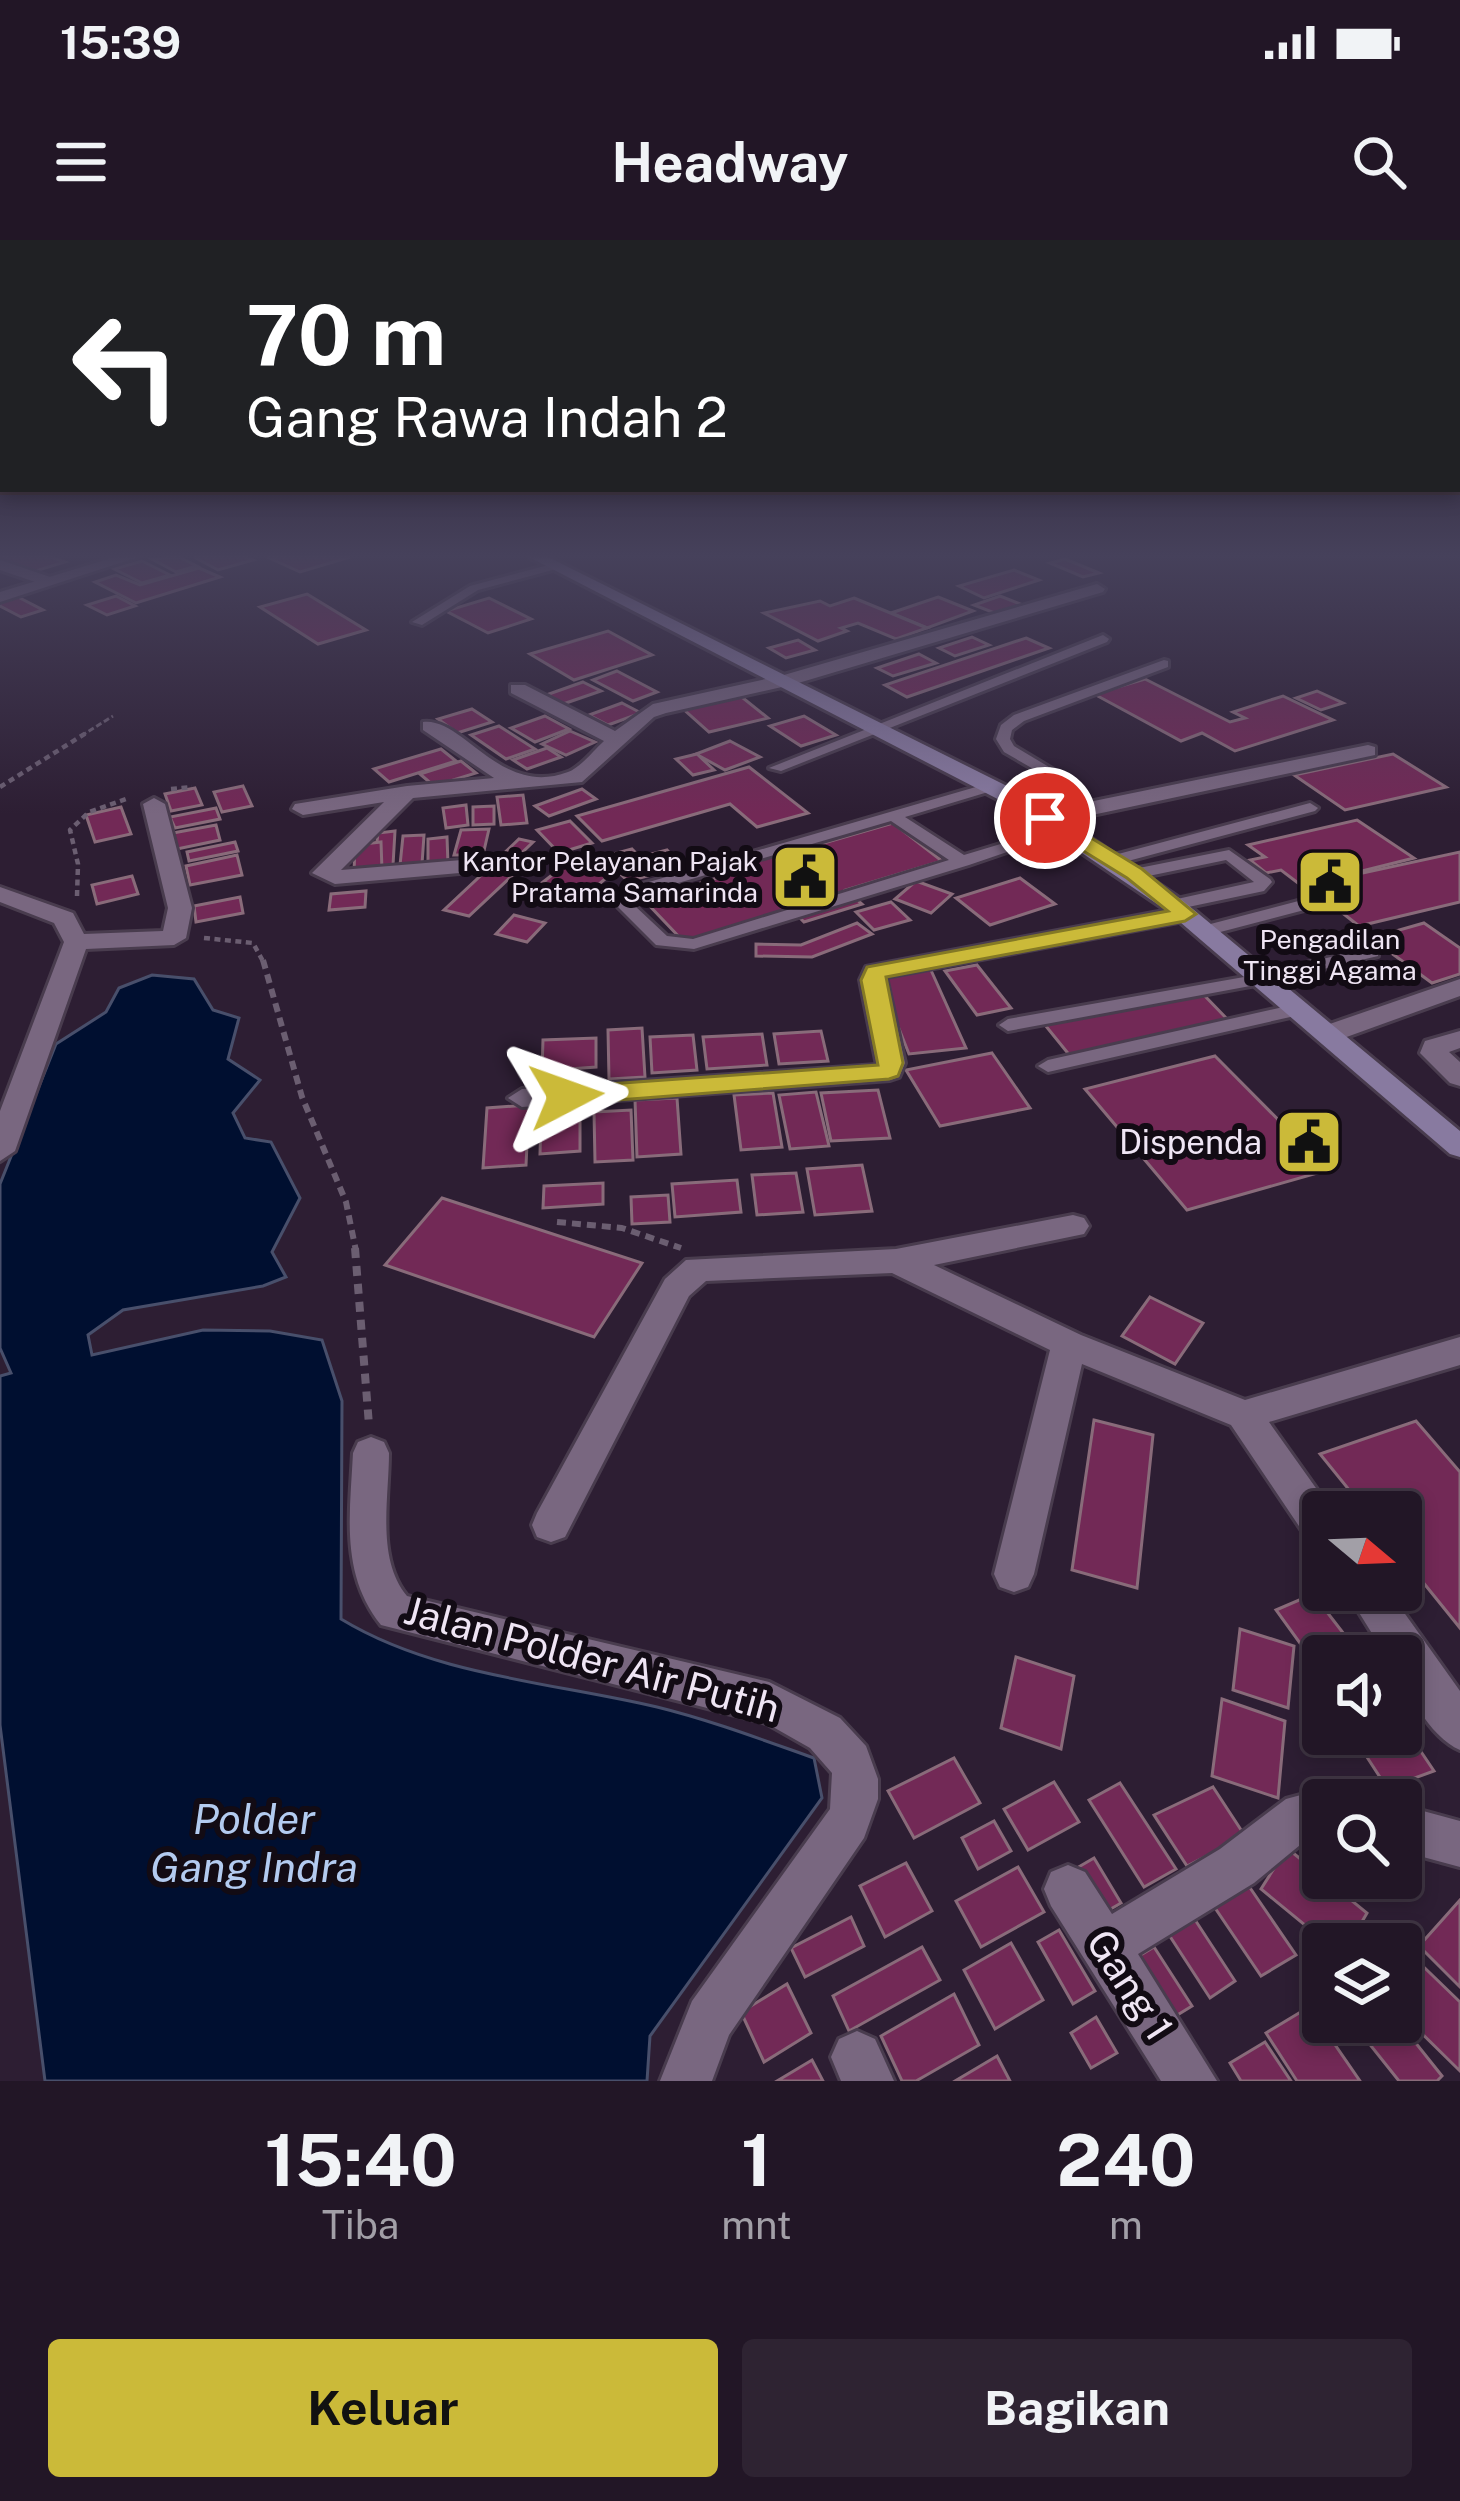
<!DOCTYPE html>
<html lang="id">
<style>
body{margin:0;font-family:"Public Sans",sans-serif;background:#2e2332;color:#f1f3f6;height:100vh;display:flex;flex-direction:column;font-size:45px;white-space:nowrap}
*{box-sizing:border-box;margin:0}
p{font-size:39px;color:#a29fa7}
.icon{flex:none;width:66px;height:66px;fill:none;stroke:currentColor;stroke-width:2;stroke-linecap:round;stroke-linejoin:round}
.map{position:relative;height:1841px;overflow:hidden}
.details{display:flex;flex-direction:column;background:#221626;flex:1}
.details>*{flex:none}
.hud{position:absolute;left:0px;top:0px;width:1461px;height:252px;box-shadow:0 6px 18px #0003,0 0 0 3px #3f3543;background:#202124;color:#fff;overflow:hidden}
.needle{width:78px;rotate:109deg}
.fabs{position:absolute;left:1302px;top:1251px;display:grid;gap:24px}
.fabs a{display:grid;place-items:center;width:120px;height:120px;border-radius:12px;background:#221626;box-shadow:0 6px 18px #0003,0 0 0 3px #3f3543;font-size:60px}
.pin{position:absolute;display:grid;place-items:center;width:102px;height:102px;color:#fff;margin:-51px;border:6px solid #fff;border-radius:50%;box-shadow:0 3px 12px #0007}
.me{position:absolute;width:132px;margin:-66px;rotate:86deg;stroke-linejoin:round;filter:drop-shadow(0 0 9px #0008)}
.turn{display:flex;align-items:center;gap:42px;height:252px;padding:0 48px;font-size:54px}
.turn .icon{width:156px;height:156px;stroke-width:2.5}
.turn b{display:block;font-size:84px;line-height:102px}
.eta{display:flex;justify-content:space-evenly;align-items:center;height:204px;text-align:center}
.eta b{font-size:72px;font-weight:700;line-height:84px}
.primary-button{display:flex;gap:24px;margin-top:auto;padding:24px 48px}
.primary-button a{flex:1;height:138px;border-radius:12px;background:#cbba39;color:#111;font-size:48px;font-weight:700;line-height:138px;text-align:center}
.primary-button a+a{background:#2e2332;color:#f1f3f6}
.status{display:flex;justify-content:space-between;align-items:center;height:84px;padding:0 60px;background:#221626;direction:ltr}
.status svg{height:33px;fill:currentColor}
header{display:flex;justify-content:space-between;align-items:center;height:156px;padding:0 48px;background:#221626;font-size:54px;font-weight:700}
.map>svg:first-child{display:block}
</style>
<div class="status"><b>15:39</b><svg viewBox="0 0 49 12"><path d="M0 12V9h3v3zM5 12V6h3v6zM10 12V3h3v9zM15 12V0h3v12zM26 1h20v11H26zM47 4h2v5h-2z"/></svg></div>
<header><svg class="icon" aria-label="menu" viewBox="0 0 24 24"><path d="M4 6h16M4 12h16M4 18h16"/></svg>Headway<svg class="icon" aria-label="search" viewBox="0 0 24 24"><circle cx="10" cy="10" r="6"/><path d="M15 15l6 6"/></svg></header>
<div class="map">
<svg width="1460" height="1841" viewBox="0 0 1460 1841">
<rect width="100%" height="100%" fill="#2d1e33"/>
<path fill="#000f30" stroke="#484f6b" stroke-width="3" d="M152,735l42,4 19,31 26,8 -11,41 32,21 -27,33 12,25 26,4 29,56 -28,54 14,25 -23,9 -140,24 -35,25 4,20 111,-25 67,1 52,9 20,61 -1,218c94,57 210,63 316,88 53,13 106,33 157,51l8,40 -172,238 -3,45h-602l-45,-356v-349l11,-3 -11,-25v-164l56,-140 50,-32 13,-24z"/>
<g fill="#722956" stroke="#896b7a" stroke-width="3">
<polygon points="0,317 51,317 65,322 29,333 0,321"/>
<polygon points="179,317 197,326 176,332 152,319"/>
<polygon points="194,317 245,317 253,320 218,330"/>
<polygon points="267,317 350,317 300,332"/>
<polygon points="1065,319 1099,333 1083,337 1050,323"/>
<polygon points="142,321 170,335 142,343 114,329"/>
<polygon points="199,328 220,337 136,363 95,342 116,335 140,345"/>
<polygon points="1014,330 1039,340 984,358 959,346"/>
<polygon points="307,354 366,390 318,404 260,367"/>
<polygon points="16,356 43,370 21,377 0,366 0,361"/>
<polygon points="116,356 135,366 107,375 87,365"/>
<polygon points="1000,356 1023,365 997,374 974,365"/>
<polygon points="938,357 973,371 927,388 891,373"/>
<polygon points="489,358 531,379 488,393 446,371"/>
<polygon points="854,358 927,388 896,399 858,383 841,388 847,391 818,401 764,373 820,361 830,366"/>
<polygon points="608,391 652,415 574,440 530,414"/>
<polygon points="972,397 989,405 955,416 939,408"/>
<polygon points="1026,398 1049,408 907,457 885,445"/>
<polygon points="798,400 815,410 786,418 769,408"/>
<polygon points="919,414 936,423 893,436 877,428"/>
<polygon points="617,431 657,452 633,461 593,440"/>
<polygon points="1145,439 1230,482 1245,478 1233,472 1283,456 1333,480 1235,511 1202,493 1181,501 1094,454"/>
<polygon points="583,442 601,451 563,464 546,455"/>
<polygon points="1317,451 1343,463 1321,470 1296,458"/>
<polygon points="738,454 768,478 709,492 681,467"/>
<polygon points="622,463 641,473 608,485 589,475"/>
<polygon points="472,469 492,482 457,493 438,479"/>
<polygon points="545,476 569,489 535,502 511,488"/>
<polygon points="804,476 836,495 801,506 770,486"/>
<polygon points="499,486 535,509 506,519 471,495"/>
<polygon points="570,491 595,502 566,515 542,504"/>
<polygon points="730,501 760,517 725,530 696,514"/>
<polygon points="547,508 561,517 527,529 513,520"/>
<polygon points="441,509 456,521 389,542 374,529"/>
<polygon points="697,514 714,530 693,535 676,519"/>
<polygon points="1393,514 1446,547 1345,570 1294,535"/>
<polygon points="461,521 476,533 434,546 420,534"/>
<polygon points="749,527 808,573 757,587 730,564 602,601 577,576"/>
<polygon points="243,546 252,566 222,572 214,552"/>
<polygon points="195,548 202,565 171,571 165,554"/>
<polygon points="582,549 596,559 549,576 535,566"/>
<polygon points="523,555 527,583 501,585 497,557"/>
<polygon points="466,565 468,585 446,588 443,568"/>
<polygon points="494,566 494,584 473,585 473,567"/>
<polygon points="121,567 131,594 95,602 86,575"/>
<polygon points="216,568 220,579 175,588 170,577"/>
<polygon points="1357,580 1414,618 1302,646 1281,630 1266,633 1250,620 1265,617 1248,605"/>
<polygon points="570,581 592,603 559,613 537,590"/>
<polygon points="893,583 942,621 846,650 862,664 804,682 791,669 684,702 644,660 744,630 731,617 785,602 796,611"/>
<polygon points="216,585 220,600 177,609 173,593"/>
<polygon points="489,589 483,615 454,615 461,590"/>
<polygon points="395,591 393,625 374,626 378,593"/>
<polygon points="424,595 422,624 400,625 403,596"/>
<polygon points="447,597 448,624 428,626 428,599"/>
<polygon points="519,599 533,602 510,624 496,621"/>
<polygon points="235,602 238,611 189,621 187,612"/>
<polygon points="381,602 382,630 354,633 355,605"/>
<polygon points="632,609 640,617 667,610 682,627 628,641 602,617"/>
<polygon points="1460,612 1460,662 1359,686 1307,645"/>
<polygon points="237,615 242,635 190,645 186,626"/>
<polygon points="569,622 611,634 585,656 543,642"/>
<polygon points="490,627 515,633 469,676 444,670"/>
<polygon points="132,636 138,654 97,664 92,645"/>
<polygon points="1020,638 1055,664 990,685 956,658"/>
<polygon points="916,641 952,654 931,673 895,659"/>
<polygon points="366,651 365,667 329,670 331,654"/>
<polygon points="240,657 243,673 196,682 194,666"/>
<polygon points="891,662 910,680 874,690 856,672"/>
<polygon points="514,675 545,683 527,702 496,694"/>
<polygon points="857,683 872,694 812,717 756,716 756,704 801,705"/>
<polygon points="1424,683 1460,708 1460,734 1432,743 1371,698"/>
<polygon points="977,725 1011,768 977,775 945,731"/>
<polygon points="930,728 966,808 909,814 877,733"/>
<polygon points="1201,752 1230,782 1071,817 1045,785"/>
<polygon points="642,788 645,837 609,839 608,790"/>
<polygon points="821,791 828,821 779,824 774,794"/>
<polygon points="762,794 767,825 707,829 703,797"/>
<polygon points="693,795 697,830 652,833 650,797"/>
<polygon points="596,798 596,827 542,831 543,800"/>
<polygon points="992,813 1030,868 940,886 906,830"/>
<polygon points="1215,816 1328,930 1187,970 1085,849"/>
<polygon points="878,850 890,898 831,901 821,853"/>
<polygon points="816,852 829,906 790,909 779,855"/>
<polygon points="773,853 782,907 741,910 734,855"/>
<polygon points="677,858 681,914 637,917 635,860"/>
<polygon points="529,865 526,925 483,928 487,868"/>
<polygon points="631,870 633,920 595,922 594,872"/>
<polygon points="580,877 580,911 540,914 541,879"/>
<polygon points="862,925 872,971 815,975 807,929"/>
<polygon points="796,933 803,972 757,975 752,935"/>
<polygon points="737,940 741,972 675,977 672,944"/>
<polygon points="603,943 603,964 543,968 544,946"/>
<polygon points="668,955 670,982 632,984 631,957"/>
<polygon points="442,958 642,1023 594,1097 385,1025"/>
<polygon points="1150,1057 1203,1083 1175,1124 1122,1096"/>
<polygon points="1094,1180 1153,1195 1137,1348 1072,1330"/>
<polygon points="1416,1181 1460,1232 1460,1388 1401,1315 1401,1272 1367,1272 1320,1214"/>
<polygon points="1313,1354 1361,1416 1323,1416 1323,1435 1276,1370"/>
<polygon points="1240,1389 1294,1406 1288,1468 1233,1450"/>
<polygon points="1016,1417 1074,1436 1061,1509 1001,1488"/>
<polygon points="1222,1459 1285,1481 1278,1558 1212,1536"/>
<polygon points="1401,1482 1434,1531 1387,1548 1352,1494 1401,1494"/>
<polygon points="954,1518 980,1563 914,1598 888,1551"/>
<polygon points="1054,1542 1079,1582 1028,1610 1004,1569"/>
<polygon points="1120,1543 1176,1629 1144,1647 1089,1560"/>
<polygon points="1213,1547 1245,1596 1187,1626 1154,1575"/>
<polygon points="994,1581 1011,1611 978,1629 962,1598"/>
<polygon points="1287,1608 1367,1673 1349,1704 1328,1704 1261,1649"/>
<polygon points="1094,1618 1121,1663 1097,1677 1070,1632"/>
<polygon points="906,1623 932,1671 885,1697 860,1646"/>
<polygon points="1018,1627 1044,1672 981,1707 956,1661"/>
<polygon points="1244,1639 1296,1715 1261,1736 1209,1659"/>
<polygon points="1460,1660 1460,1747 1419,1706"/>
<polygon points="1186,1666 1235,1741 1210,1758 1160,1681"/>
<polygon points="851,1677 864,1706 805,1737 791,1708"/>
<polygon points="1059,1690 1095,1751 1073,1764 1038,1702"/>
<polygon points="1011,1703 1043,1760 995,1789 964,1730"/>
<polygon points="1401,1705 1460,1762 1460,1831 1401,1773"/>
<polygon points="922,1707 940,1740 849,1791 833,1756"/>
<polygon points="1154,1707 1192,1766 1166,1782 1129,1722"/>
<polygon points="787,1744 811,1793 764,1822 741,1772"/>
<polygon points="954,1754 979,1805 916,1841 902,1841 881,1796"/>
<polygon points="1309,1767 1360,1841 1297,1841 1266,1793"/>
<polygon points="1096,1777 1117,1813 1091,1828 1071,1793"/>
<polygon points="1352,1782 1399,1782 1442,1836 1437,1841 1399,1841"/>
<polygon points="1265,1802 1291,1841 1241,1841 1230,1823"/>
<polygon points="997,1816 1010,1841 955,1841"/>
<polygon points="812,1820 823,1841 777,1841"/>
</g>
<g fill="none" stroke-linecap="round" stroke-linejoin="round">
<defs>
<g id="service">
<polygon points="556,323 560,324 560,328 478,350 422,385 412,382 470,346"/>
<polygon points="1103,395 1109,399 1107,402 781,531 769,528"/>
<polygon points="1164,420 1168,421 1168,427 1024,481 1012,490 1010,499 1014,506 1069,539 1064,555 1030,567 1020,567 1020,561 1052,549 1054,541 1004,512 996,499 1001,485 1014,475"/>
<path d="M993,542l5,1v6l-93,28 59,38 99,-30 8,5 -102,35 -275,84 -38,-4 -38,-38 3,-13 21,-10zM891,581l58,39 -256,79 -26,-3 -32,-30v-6l19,-10z"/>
<polygon points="1310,563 1318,568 1315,571 1113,625 1105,620 1107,617"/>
<polygon points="1229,610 1270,639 1272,642 1264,651 1174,670 1168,669 1168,661 1254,642 1226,620 1134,639 1126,634 1134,629"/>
<polygon points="1325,654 1331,655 1331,663 1205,696 1196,691 1199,687"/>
<polygon points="1372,707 1378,708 1378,716 1261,744 1008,791 999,785 1008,779 1261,734"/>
<polygon points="1301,763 1310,769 1308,773 1048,832 1038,826 1048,820"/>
</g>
<g id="minor">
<polygon points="0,320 53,338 55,341 47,346 0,330"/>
<path d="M1097,344l8,5 -2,3 -308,92 -129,29 -12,4 -72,65 -169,16 -72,72 133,-11 8,2v10l-147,13 -23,-11 72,-71 -81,13 -11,-6 3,-5 112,-18 87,-8 -71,-48v-8c41,-5 77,76 145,50 12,-4 26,-22 36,-31l-93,-48v-8h14l90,46 38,-27 131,-29z"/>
<polygon points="1368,505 1375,507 1375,515 1045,585 1034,578 1045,571"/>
<polygon points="154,558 165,564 192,668 186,698 174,705 86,709 15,911 0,921 0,871 64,702 54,683 0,662 0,647 73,673 84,694 163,691 168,668 143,564"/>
<polygon points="1185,667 1197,674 1194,679 886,737 905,823 899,837 890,840 522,867 508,858 522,849 877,825 860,740 866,727"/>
<polygon points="1460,739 1460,756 1341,799 1321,799 1318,793 1321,787"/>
<polygon points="1460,791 1460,808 1449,812 1460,822 1460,846 1450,843 1420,813 1425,801"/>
<polygon points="1073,975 1084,978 1089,986 1084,994 934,1025 1081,1095 1245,1160 1460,1097 1460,1125 1269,1182 1333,1272 1323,1272 1323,1306 1309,1301 1231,1185 1082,1124 1034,1334 1028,1347 1014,1352 1000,1347 994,1334 1050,1110 892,1033 706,1041 689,1056 565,1297 551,1302 537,1297 532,1285 537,1273 665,1039 686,1020 896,1009"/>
<path d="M371,1197l13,5 5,11c0,45 -13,106 18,143l362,86 71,36 26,28 12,33v20l-14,39 -135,197 -17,46h-52l32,-80 138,-192 2,-36 -22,-25 -44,-25 -385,-98c-41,-51 -31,-111 -28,-172l5,-11z"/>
<path d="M1345,1350h43l72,101v59c-30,-13 -59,-62 -59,-94h-15z"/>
<polygon points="1323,1549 1341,1560 1323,1560 1323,1595 1311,1596 1254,1643 1138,1714 1217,1841 1161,1841 1051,1666 1044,1649 1051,1632 1068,1625 1085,1632 1112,1674 1220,1609 1286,1559"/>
<polygon points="1401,1565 1460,1581 1460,1627 1401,1611"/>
<polygon points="857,1791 875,1799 894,1841 841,1841 831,1817 839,1799"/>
</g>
<polygon id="tertiary" points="115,317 138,317 0,362 0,352"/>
<polygon id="secondary" points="529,317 548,317 1033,559 1182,660 1460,891 1460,917 1450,914 1166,670 1017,569"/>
</defs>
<use href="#service" stroke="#493c4e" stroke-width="6"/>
<use href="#minor" stroke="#493c4e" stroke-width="6"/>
<use href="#tertiary" stroke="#493c4e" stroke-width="6"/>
<use href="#secondary" stroke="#493c4e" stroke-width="6"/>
<polyline stroke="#6b5e71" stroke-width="3" stroke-dasharray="6 3" stroke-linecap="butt" points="81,496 113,476"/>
<g stroke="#6b5e71" stroke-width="4.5" stroke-dasharray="6 4.5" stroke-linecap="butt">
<polyline points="0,547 86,493"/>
<polyline points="171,549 192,547"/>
<polyline points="77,656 78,624 70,590 89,572 129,558"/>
<polyline points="204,698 253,703 264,723"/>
</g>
<g stroke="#6b5e71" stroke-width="6" stroke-dasharray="9 6" stroke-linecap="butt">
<polyline points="263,720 302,857 346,962 356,1011"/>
<polyline points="557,982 622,988 681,1008"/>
</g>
<polyline stroke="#6b5e71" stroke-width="8" stroke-dasharray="10 8" stroke-linecap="butt" points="355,1008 369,1185"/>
<use href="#service" fill="#796780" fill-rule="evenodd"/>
<use href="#minor" fill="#796780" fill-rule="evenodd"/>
<use href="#tertiary" fill="#796780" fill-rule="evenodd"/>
<use href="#secondary" fill="#887aa0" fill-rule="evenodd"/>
</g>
<linearGradient id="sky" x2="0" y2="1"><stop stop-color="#19101c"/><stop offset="0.55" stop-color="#46415b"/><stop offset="1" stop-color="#46415b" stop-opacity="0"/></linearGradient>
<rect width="1460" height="574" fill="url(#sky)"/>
<polygon fill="#cbba39" stroke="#847925" stroke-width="3" points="1038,574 1052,574 1142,629 1196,674 1185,681 886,737 903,823 898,836 889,839 566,864 553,856 566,847 878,825 861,740 867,727 1168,671 1127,638 1038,583"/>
<defs>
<symbol id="civic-square" viewBox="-11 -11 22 22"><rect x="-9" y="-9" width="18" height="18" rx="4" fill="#cbba39" stroke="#120b14"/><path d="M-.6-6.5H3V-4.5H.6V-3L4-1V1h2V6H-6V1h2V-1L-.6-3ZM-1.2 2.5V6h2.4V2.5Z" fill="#111"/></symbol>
</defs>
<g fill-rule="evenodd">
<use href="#civic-square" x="767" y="599" width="76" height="76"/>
<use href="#civic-square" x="1292" y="604" width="76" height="76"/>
<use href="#civic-square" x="1271" y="864" width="76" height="76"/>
</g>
<g text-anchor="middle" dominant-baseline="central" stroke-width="12" stroke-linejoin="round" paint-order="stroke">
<g font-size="27" fill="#efe5f4" stroke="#120b14" text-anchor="end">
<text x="758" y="621">Kantor Pelayanan Pajak<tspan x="758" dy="31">Pratama Samarinda</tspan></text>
<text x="1330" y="699" text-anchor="middle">Pengadilan<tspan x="1330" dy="31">Tinggi Agama</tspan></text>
</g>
<g font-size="33" fill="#efe5f4" stroke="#120b14" text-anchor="end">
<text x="1262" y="902">Dispenda</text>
</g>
<g font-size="39" fill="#efe5f4" stroke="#120b14">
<text transform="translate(592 1419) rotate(15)">Jalan Polder Air Putih</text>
<text transform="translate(1130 1745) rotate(57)">Gang 1</text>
</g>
<g font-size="42" font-style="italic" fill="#b3cbf0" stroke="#120b14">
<text x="254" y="1578">Polder<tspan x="254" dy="48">Gang Indra</tspan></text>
</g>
</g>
</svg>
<div class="fabs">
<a><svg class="needle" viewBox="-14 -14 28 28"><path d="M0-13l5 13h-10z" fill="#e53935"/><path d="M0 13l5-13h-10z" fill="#a29fa7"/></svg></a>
<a><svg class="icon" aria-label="sound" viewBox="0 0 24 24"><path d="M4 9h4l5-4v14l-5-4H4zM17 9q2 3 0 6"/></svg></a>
<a><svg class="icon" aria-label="search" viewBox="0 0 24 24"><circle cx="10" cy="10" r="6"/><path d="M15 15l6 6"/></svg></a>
<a><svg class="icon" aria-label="layers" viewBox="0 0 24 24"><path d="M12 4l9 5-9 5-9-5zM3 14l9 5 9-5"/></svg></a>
</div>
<div class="pin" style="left:1045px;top:578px;background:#d93025"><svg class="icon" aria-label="arrive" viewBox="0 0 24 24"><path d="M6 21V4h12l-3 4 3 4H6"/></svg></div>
<svg class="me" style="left:566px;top:856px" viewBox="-20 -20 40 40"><path d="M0-17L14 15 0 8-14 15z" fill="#cbba39" stroke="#fff" stroke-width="4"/></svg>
<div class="hud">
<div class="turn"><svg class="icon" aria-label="left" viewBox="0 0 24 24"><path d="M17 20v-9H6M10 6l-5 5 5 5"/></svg><div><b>70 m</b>Gang Rawa Indah 2</div></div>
</div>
</div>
<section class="details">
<div class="eta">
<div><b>15:40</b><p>Tiba</p></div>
<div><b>1</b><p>mnt</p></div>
<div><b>240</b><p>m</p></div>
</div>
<div class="primary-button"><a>Keluar</a><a>Bagikan</a></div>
</section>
